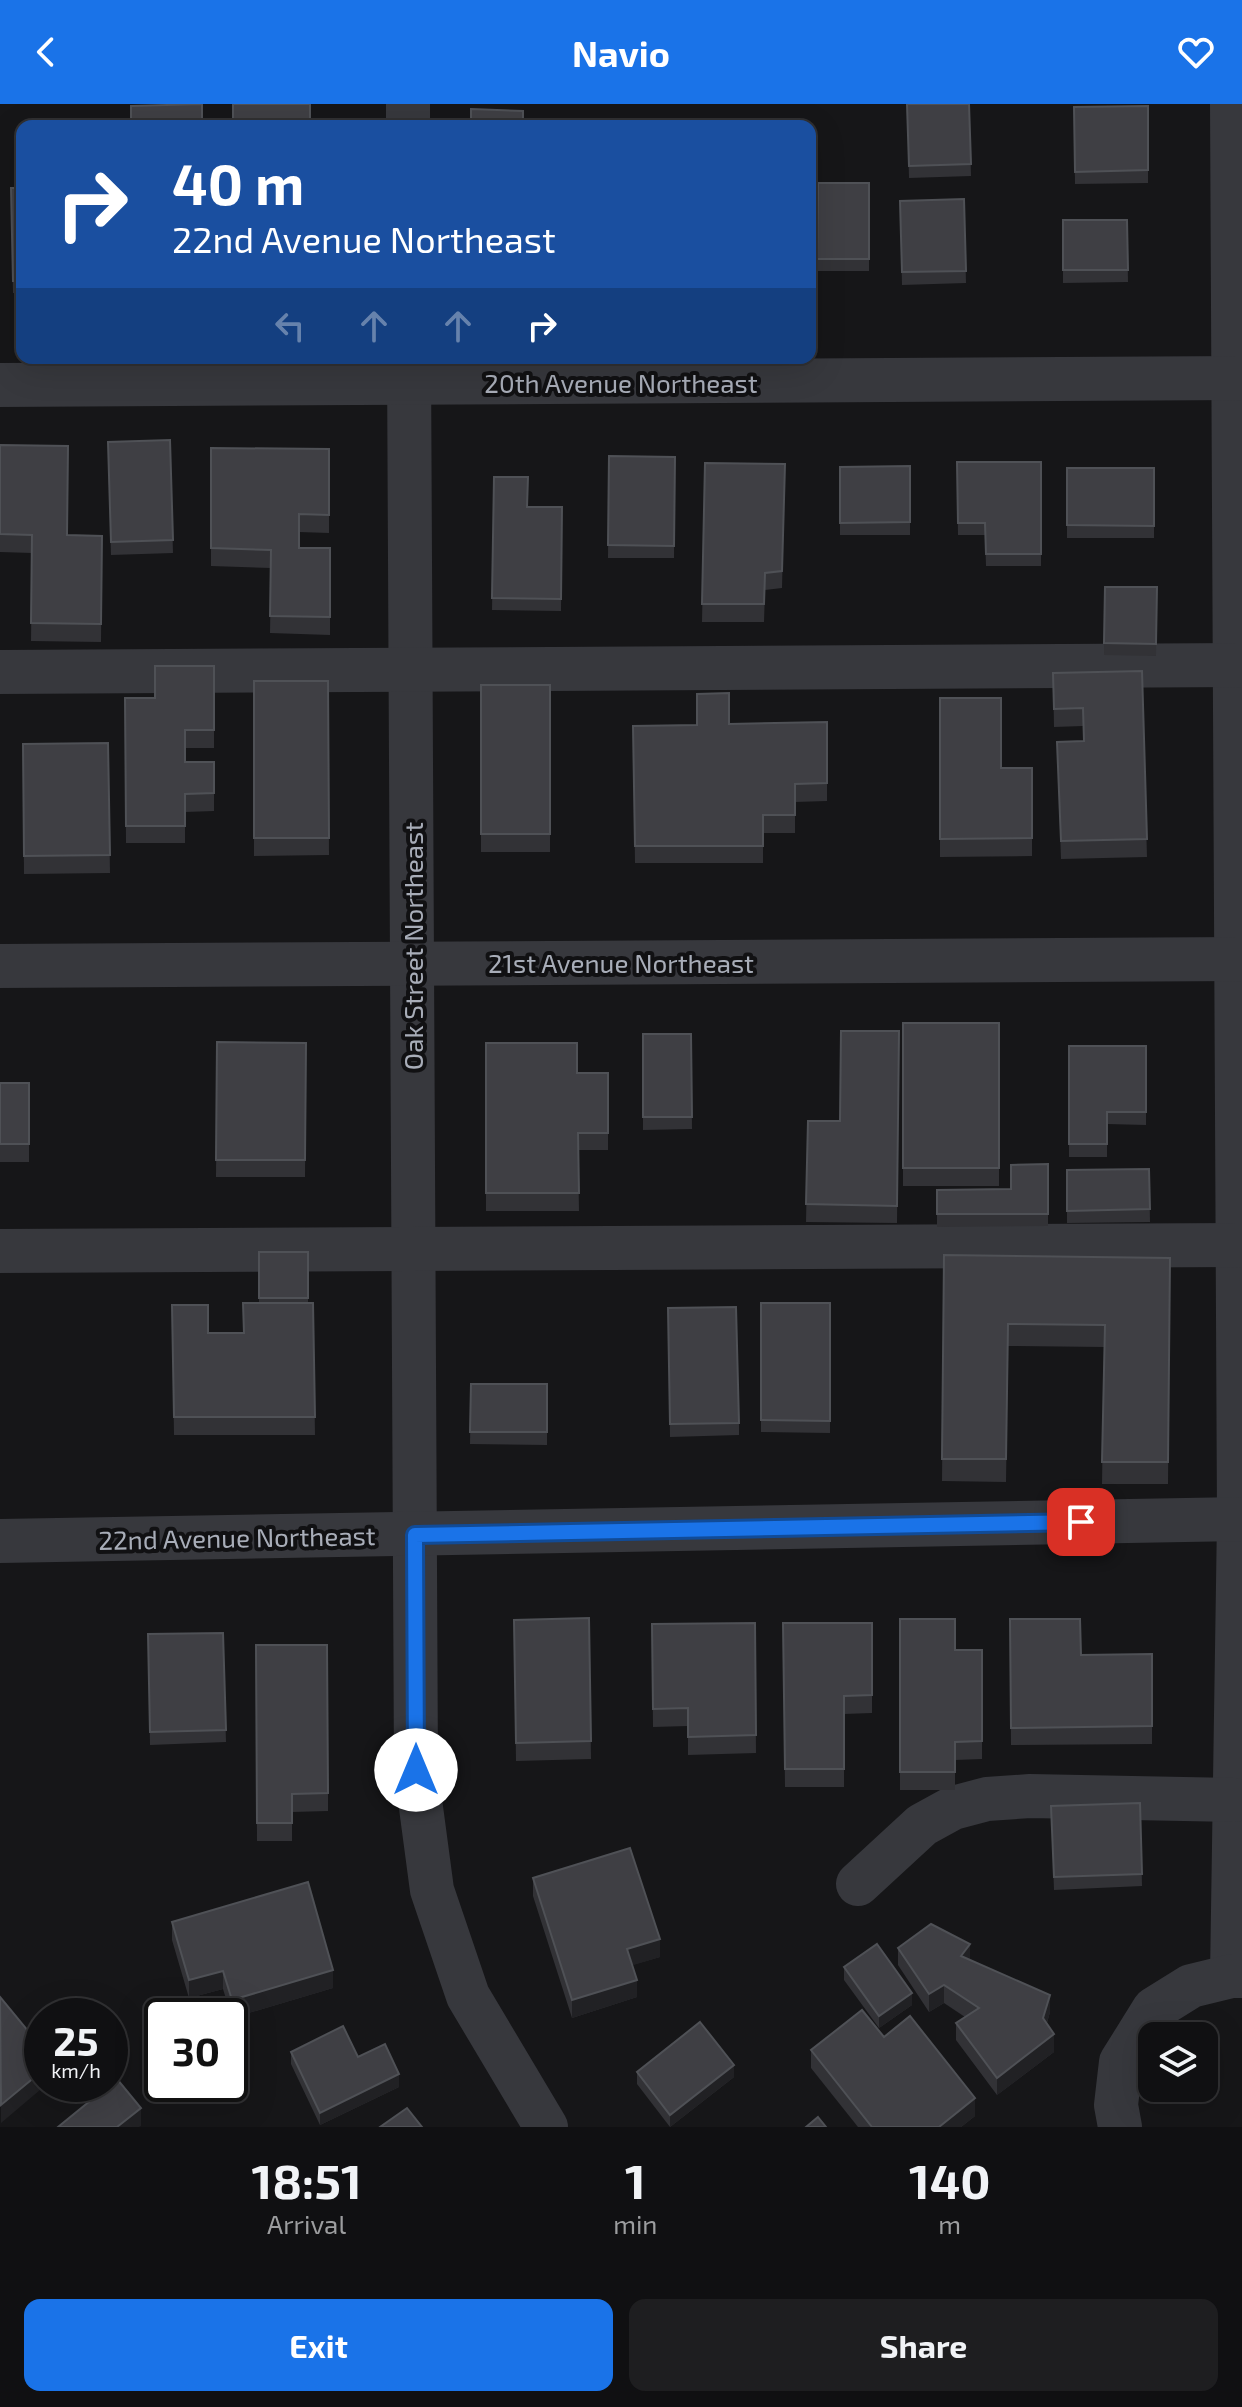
<!DOCTYPE html>
<style>
body{margin:0;font-family:"Exo 2",sans-serif;background:#1e1e20;color:#f1f3f6;height:100vh;display:flex;flex-direction:column;font-size:30px;white-space:nowrap}
*{box-sizing:border-box;margin:0}
p{font-size:26px;color:#9c9d9f}
.icon{flex:none;width:44px;height:44px;fill:none;stroke:currentColor;stroke-width:2;stroke-linecap:round;stroke-linejoin:round}
.map{position:relative;height:2023px;overflow:hidden}
.sheet{display:flex;flex-direction:column;background:#101012;flex:1}
.sheet>*{flex:none}
.guide{position:absolute;left:16px;top:16px;width:800px;height:244px;border-radius:16px;box-shadow:0 8px 32px #0002,0 0 0 2px #303032;background:#1a4fa0;color:#fff;overflow:hidden}
.tools{position:absolute;left:1138px;top:1918px;display:grid;gap:16px}
.tools a{display:grid;place-items:center;width:80px;height:80px;border-radius:16px;background:#101012;box-shadow:0 8px 32px #0002,0 0 0 2px #303032;font-size:40px}
.speed{position:absolute;left:24px;top:1894px;display:flex;gap:16px;font-size:40px;font-weight:700;text-align:center}
.speed>*{display:grid;place-content:center;width:104px;height:104px;border-radius:50%;background:#101012;box-shadow:0 8px 32px #0002,0 0 0 2px #303032;line-height:1}
.speed small{font-size:20px;font-weight:400}
.speed .limit{border:4px solid #111;border-radius:12px;background:#fff;color:#111}
.pin{position:absolute;display:grid;place-items:center;width:68px;height:68px;color:#fff;margin:-34px;border-radius:16px;box-shadow:0 4px 12px #0006}
.me{position:absolute;width:88px;margin:-44px;rotate:0deg;stroke-linejoin:round;filter:drop-shadow(0 0 6px #0008)}
.turn{display:flex;align-items:center;gap:28px;height:168px;padding:0 24px;font-size:36px}
.turn .icon{width:104px;height:104px;stroke-width:2.5}
.turn b{display:block;font-size:56px;line-height:68px}
.lanes{display:flex;align-items:center;height:76px;padding:0 24px;background:#0003;justify-content:center;gap:40px;direction:ltr}
.lanes .off{opacity:.35}
.eta{display:flex;justify-content:space-evenly;align-items:center;height:136px;text-align:center}
.eta b{font-size:48px;font-weight:700;line-height:56px}
.cta{display:flex;gap:16px;margin-top:auto;padding:16px 24px}
.cta a{flex:1;height:92px;border-radius:16px;background:#1a73e8;color:#fff;font-size:32px;font-weight:700;line-height:92px;text-align:center}
.cta a+a{background:#1e1e20;color:#f1f3f6}
header{display:flex;justify-content:space-between;align-items:center;height:104px;padding:0 24px;background:#1a73e8;color:#fff;font-size:36px;font-weight:700}
.map>svg:first-child{display:block}
</style>
<header><svg class="icon" aria-label="back" viewBox="0 0 24 24"><path d="M15 5l-7 7 7 7"/></svg>Navio<svg class="icon" aria-label="heart" viewBox="0 0 24 24"><path d="M12 20l-8-8c-3-5 5-10 8-4 3-6 11-1 8 4z"/></svg></header>
<div class="map">
<svg width="1242" height="2023" viewBox="0 0 1242 2023">
<rect width="100%" height="100%" fill="#161618"/>
<g fill="none" stroke-linecap="round" stroke-linejoin="round">
<g stroke="#37383d" stroke-width="44">
<polyline points="408,0 408,22"/>
<polyline points="1232,0 1239,1415 1232,1872"/>
<polyline points="409,254 416,1666 432,1786 468,1892 546,2023"/>
<polyline points="0,281 1242,274"/>
<polyline points="0,568 1242,561"/>
<polyline points="0,862 1242,855"/>
<polyline points="0,1147 1242,1141"/>
<polyline points="0,1437 1242,1415"/>
<polyline points="858,1780 922,1721 953,1704 987,1695 1030,1692 1235,1696"/>
<polyline points="1120,2023 1116,2001 1121,1958 1154,1905 1191,1882 1232,1872 1242,1872"/>
</g>
</g>
<g fill="#323236">
<polygon points="907,0 969,0 971,72 909,74"/>
<polygon points="1148,2 1148,79 1075,80 1074,3"/>
<polygon points="818,79 869,79 869,167 817,167"/>
<polygon points="11,84 22,84 22,189 13,189"/>
<polygon points="964,95 966,179 902,181 900,97"/>
<polygon points="1063,116 1127,116 1128,178 1063,179"/>
<polygon points="170,336 173,449 111,451 108,351"/>
<polygon points="0,341 67,431 102,432 101,538 31,537 32,449 0,448"/>
<polygon points="211,344 329,345 329,429 299,428 299,444 330,444 330,531 270,529 271,464 211,462"/>
<polygon points="609,352 675,353 674,454 608,454"/>
<polygon points="957,358 1041,358 1041,462 986,462 985,431 958,431"/>
<polygon points="705,359 785,360 782,484 765,486 764,518 702,518"/>
<polygon points="910,362 910,431 840,431 840,363"/>
<rect x="1067" y="364" width="87" height="70"/>
<polygon points="494,373 528,403 562,403 561,507 492,506"/>
<polygon points="1105,483 1157,483 1156,552 1104,551"/>
<polygon points="214,562 214,644 185,644 185,658 214,658 214,707 185,708 185,739 126,739 125,594 155,594"/>
<polygon points="1142,567 1147,753 1061,755 1057,638 1084,637 1083,622 1054,623 1053,569"/>
<polygon points="254,577 328,577 329,751 254,752"/>
<rect x="481" y="581" width="69" height="167"/>
<polygon points="940,594 1001,664 1032,664 1032,752 940,753"/>
<polygon points="827,618 827,697 795,698 795,729 763,729 763,759 635,759 633,622"/>
<polygon points="108,639 110,769 24,770 23,640"/>
<rect x="903" y="919" width="96" height="163"/>
<polygon points="899,927 897,1119 806,1118 808,1017 840,1017"/>
<polygon points="643,930 691,930 692,1025 643,1026"/>
<polygon points="217,938 306,939 305,1073 216,1073"/>
<polygon points="486,939 577,969 608,969 608,1046 578,1046 579,1107 486,1107"/>
<polygon points="1069,942 1146,942 1146,1021 1107,1020 1107,1053 1069,1053"/>
<rect x="0" y="979" width="29" height="79"/>
<polygon points="1048,1060 1048,1122 937,1123 937,1086 1011,1085"/>
<polygon points="1149,1065 1150,1118 1067,1119 1067,1066"/>
<polygon points="259,1148 308,1148 308,1199 313,1199 315,1331 174,1331 172,1201 208,1229 243,1229 259,1199"/>
<polygon points="944,1151 1170,1154 1168,1380 1102,1380 1104,1243 1008,1242 1006,1378 942,1377"/>
<polygon points="761,1199 830,1199 830,1329 761,1328"/>
<polygon points="668,1204 739,1319 739,1331 670,1333"/>
<polygon points="471,1280 547,1280 547,1341 470,1340"/>
<polygon points="589,1514 591,1655 516,1657 514,1516"/>
<polygon points="900,1515 955,1546 982,1546 982,1655 955,1656 955,1686 900,1686"/>
<polygon points="1010,1515 1081,1551 1152,1550 1152,1640 1011,1641"/>
<polygon points="755,1519 756,1649 688,1651 688,1622 653,1623 652,1520"/>
<polygon points="783,1519 872,1519 872,1609 844,1610 844,1683 785,1683"/>
<polygon points="223,1529 226,1638 150,1641 148,1530"/>
<polygon points="256,1541 328,1689 328,1707 292,1708 292,1737 257,1737"/>
<polygon points="1140,1699 1142,1782 1054,1786 1051,1702"/>
<polygon points="533,1774 660,1853 632,1861 637,1893 572,1914 533,1792"/>
<polygon points="172,1818 333,1884 232,1914 223,1885 189,1894 172,1836"/>
<polygon points="898,1844 970,1856 1050,1908 1047,1919 1054,1948 997,1991 956,1936 956,1919 965,1913 944,1899 929,1908 898,1861"/>
<polygon points="844,1863 912,1901 879,1924 844,1876"/>
<polygon points="884,1933 975,2012 961,2023 858,2023 811,1964 811,1946"/>
<polygon points="291,1948 358,1953 399,1983 320,2021 291,1960"/>
<polygon points="637,1968 734,1973 670,2023 637,1980"/>
<polygon points="58,1980 95,1980 73,1998"/>
</g>
<g fill="#212124">
<polygon points="660,1835 660,1853 627,1863 627,1845"/>
<polygon points="970,1840 970,1858 961,1852"/>
<polygon points="333,1866 333,1884 232,1914 232,1896"/>
<polygon points="223,1867 223,1885 189,1894 189,1876"/>
<polygon points="637,1876 637,1893 572,1914 572,1896"/>
<polygon points="944,1881 944,1899 929,1908 929,1890"/>
<polygon points="912,1889 912,1901 879,1924 879,1912"/>
<polygon points="1050,1891 1050,1908 1043,1931 1043,1914"/>
<polygon points="1054,1930 1054,1948 997,1991 997,1974"/>
<polygon points="734,1961 734,1973 670,2023 670,2011"/>
<polygon points="42,1967 42,1980 47,1980 1,2019 1,2001"/>
<polygon points="399,1970 399,1983 320,2021 320,2009"/>
<polygon points="74,1980 95,1980 73,1998"/>
<polygon points="975,1994 975,2012 961,2023 939,2023"/>
<polygon points="141,2004 141,2022 139,2023 117,2023"/>
</g>
<g fill="#3f3f44" stroke="#4f5156" stroke-width="2">
<polygon points="202,0 202,22 131,22 131,2"/>
<rect x="233" y="0" width="77" height="22"/>
<polygon points="907,0 969,0 971,60 909,62"/>
<polygon points="1148,2 1148,66 1075,68 1074,3"/>
<polygon points="471,5 523,7 523,22 471,22"/>
<polygon points="818,79 869,79 869,155 817,155"/>
<polygon points="11,84 22,84 22,177 13,177"/>
<polygon points="964,95 966,167 902,168 900,97"/>
<polygon points="1063,116 1127,116 1128,166 1063,166"/>
<polygon points="170,336 173,436 111,438 108,338"/>
<polygon points="0,341 68,342 67,431 102,432 101,520 31,519 32,431 0,430"/>
<polygon points="211,344 329,345 329,411 299,410 299,444 330,444 330,513 270,512 271,446 211,444"/>
<polygon points="609,352 675,353 674,442 608,441"/>
<polygon points="957,358 1041,358 1041,450 986,450 985,419 958,419"/>
<polygon points="705,359 785,360 782,467 765,469 764,500 702,500"/>
<polygon points="910,362 910,418 840,419 840,363"/>
<polygon points="1067,364 1154,364 1154,422 1067,421"/>
<polygon points="494,373 528,373 527,403 562,403 561,495 492,494"/>
<polygon points="1105,483 1157,483 1156,540 1104,539"/>
<polygon points="155,562 214,562 214,626 185,626 185,658 214,658 214,689 185,690 185,722 126,722 125,594 155,594"/>
<polygon points="1142,567 1147,735 1061,737 1057,638 1084,637 1083,604 1054,605 1053,569"/>
<polygon points="254,577 328,577 329,734 254,734"/>
<rect x="481" y="581" width="69" height="149"/>
<polygon points="729,589 729,620 827,618 827,679 795,680 795,711 763,711 763,742 635,742 633,622 697,621 697,590"/>
<polygon points="940,594 1001,594 1001,664 1032,664 1032,734 940,735"/>
<polygon points="108,639 110,751 24,752 23,640"/>
<rect x="903" y="919" width="96" height="145"/>
<polygon points="841,927 899,927 897,1102 806,1100 808,1017 840,1017"/>
<polygon points="643,930 691,930 692,1013 643,1013"/>
<polygon points="217,938 306,939 305,1056 216,1056"/>
<polygon points="486,939 577,939 577,969 608,969 608,1029 578,1029 579,1089 486,1089"/>
<polygon points="1069,942 1146,942 1146,1008 1107,1008 1107,1040 1069,1040"/>
<rect x="0" y="979" width="29" height="61"/>
<polygon points="1048,1060 1048,1110 937,1110 937,1086 1011,1085 1011,1061"/>
<polygon points="1149,1065 1150,1105 1067,1107 1067,1066"/>
<rect x="259" y="1148" width="49" height="46"/>
<polygon points="944,1151 1170,1154 1168,1358 1102,1358 1105,1221 1008,1220 1006,1355 942,1355"/>
<polygon points="243,1199 313,1199 315,1313 174,1313 172,1201 208,1201 208,1229 244,1229"/>
<polygon points="761,1199 830,1199 830,1317 761,1316"/>
<polygon points="736,1203 739,1319 670,1320 668,1204"/>
<polygon points="471,1280 547,1280 547,1328 470,1328"/>
<polygon points="589,1514 591,1637 516,1639 514,1516"/>
<polygon points="900,1515 955,1515 955,1546 982,1546 982,1637 955,1638 955,1668 900,1668"/>
<polygon points="1010,1515 1080,1515 1081,1551 1152,1550 1152,1622 1011,1624"/>
<polygon points="755,1519 756,1631 688,1633 688,1604 653,1605 652,1520"/>
<polygon points="783,1519 872,1519 872,1591 844,1592 844,1665 785,1665"/>
<polygon points="223,1529 226,1626 150,1628 148,1530"/>
<polygon points="256,1541 327,1541 328,1689 292,1690 292,1719 257,1719"/>
<polygon points="1140,1699 1142,1770 1054,1773 1051,1702"/>
<polygon points="630,1744 660,1835 627,1845 637,1876 572,1896 533,1774"/>
<polygon points="308,1778 333,1866 232,1896 223,1867 189,1876 172,1818"/>
<polygon points="931,1820 970,1840 961,1852 1050,1891 1043,1914 1054,1930 997,1974 956,1919 979,1904 944,1881 929,1890 898,1844"/>
<polygon points="877,1840 912,1889 879,1912 844,1863"/>
<polygon points="0,1893 33,1933 42,1926 42,1967 1,2001"/>
<polygon points="862,1906 884,1933 910,1912 975,1994 939,2023 872,2023 811,1946"/>
<polygon points="700,1918 734,1961 670,2011 637,1968"/>
<polygon points="343,1922 358,1953 385,1940 399,1970 320,2009 291,1948"/>
<polygon points="117,1975 141,2004 117,2023 58,2023"/>
<polygon points="407,2004 422,2023 380,2023"/>
<polygon points="818,2013 826,2023 806,2023"/>
</g>
<g fill="none" stroke-linecap="round" stroke-linejoin="round">
<defs>
<polyline id="route" points="416,1666 415,1431 1081,1418"/>
</defs>
<use href="#route" stroke="#114b97" stroke-width="20"/>
<use href="#route" stroke="#1a73e8" stroke-width="14"/>
</g>
<g text-anchor="middle" dominant-baseline="central" stroke-width="8" stroke-linejoin="round" paint-order="stroke">
<g font-size="26" fill="#a8adb8" stroke="#111113">
<text x="621" y="278">20th Avenue Northeast</text>
<text transform="translate(412 842) rotate(-90)">Oak Street Northeast</text>
<text x="621" y="858">21st Avenue Northeast</text>
<text transform="translate(237 1433) rotate(-1)">22nd Avenue Northeast</text>
</g>
</g>
</svg>
<div class="tools">
<a><svg class="icon" aria-label="layers" viewBox="0 0 24 24"><path d="M12 4l9 5-9 5-9-5zM3 14l9 5 9-5"/></svg></a>
</div>
<div class="speed"><div>25<small>km/h</small></div><div class="limit">30</div></div>
<div class="pin" style="left:1081px;top:1418px;background:#d93025"><svg class="icon" aria-label="arrive" viewBox="0 0 24 24"><path d="M6 21V4h12l-3 4 3 4H6"/></svg></div>
<svg class="me" style="left:416px;top:1666px" viewBox="-20 -20 40 40"><circle r="19" fill="#fff"/><path d="M0-13L10 11 0 6-10 11z" fill="#1a73e8"/></svg>
<div class="guide">
<div class="turn"><svg class="icon" aria-label="right" viewBox="0 0 24 24"><path d="M7 20v-9h11M14 6l5 5-5 5"/></svg><div><b>40 m</b>22nd Avenue Northeast</div></div>
<div class="lanes"><svg class="icon off" aria-label="left" viewBox="0 0 24 24"><path d="M17 20v-9H6M10 6l-5 5 5 5"/></svg><svg class="icon off" aria-label="ahead" viewBox="0 0 24 24"><path d="M12 20V5M6 11l6-6 6 6"/></svg><svg class="icon off" aria-label="ahead" viewBox="0 0 24 24"><path d="M12 20V5M6 11l6-6 6 6"/></svg><svg class="icon" aria-label="right" viewBox="0 0 24 24"><path d="M7 20v-9h11M14 6l5 5-5 5"/></svg></div>
</div>
</div>
<section class="sheet">
<div class="eta">
<div><b>18:51</b><p>Arrival</p></div>
<div><b>1</b><p>min</p></div>
<div><b>140</b><p>m</p></div>
</div>
<div class="cta"><a>Exit</a><a>Share</a></div>
</section>
